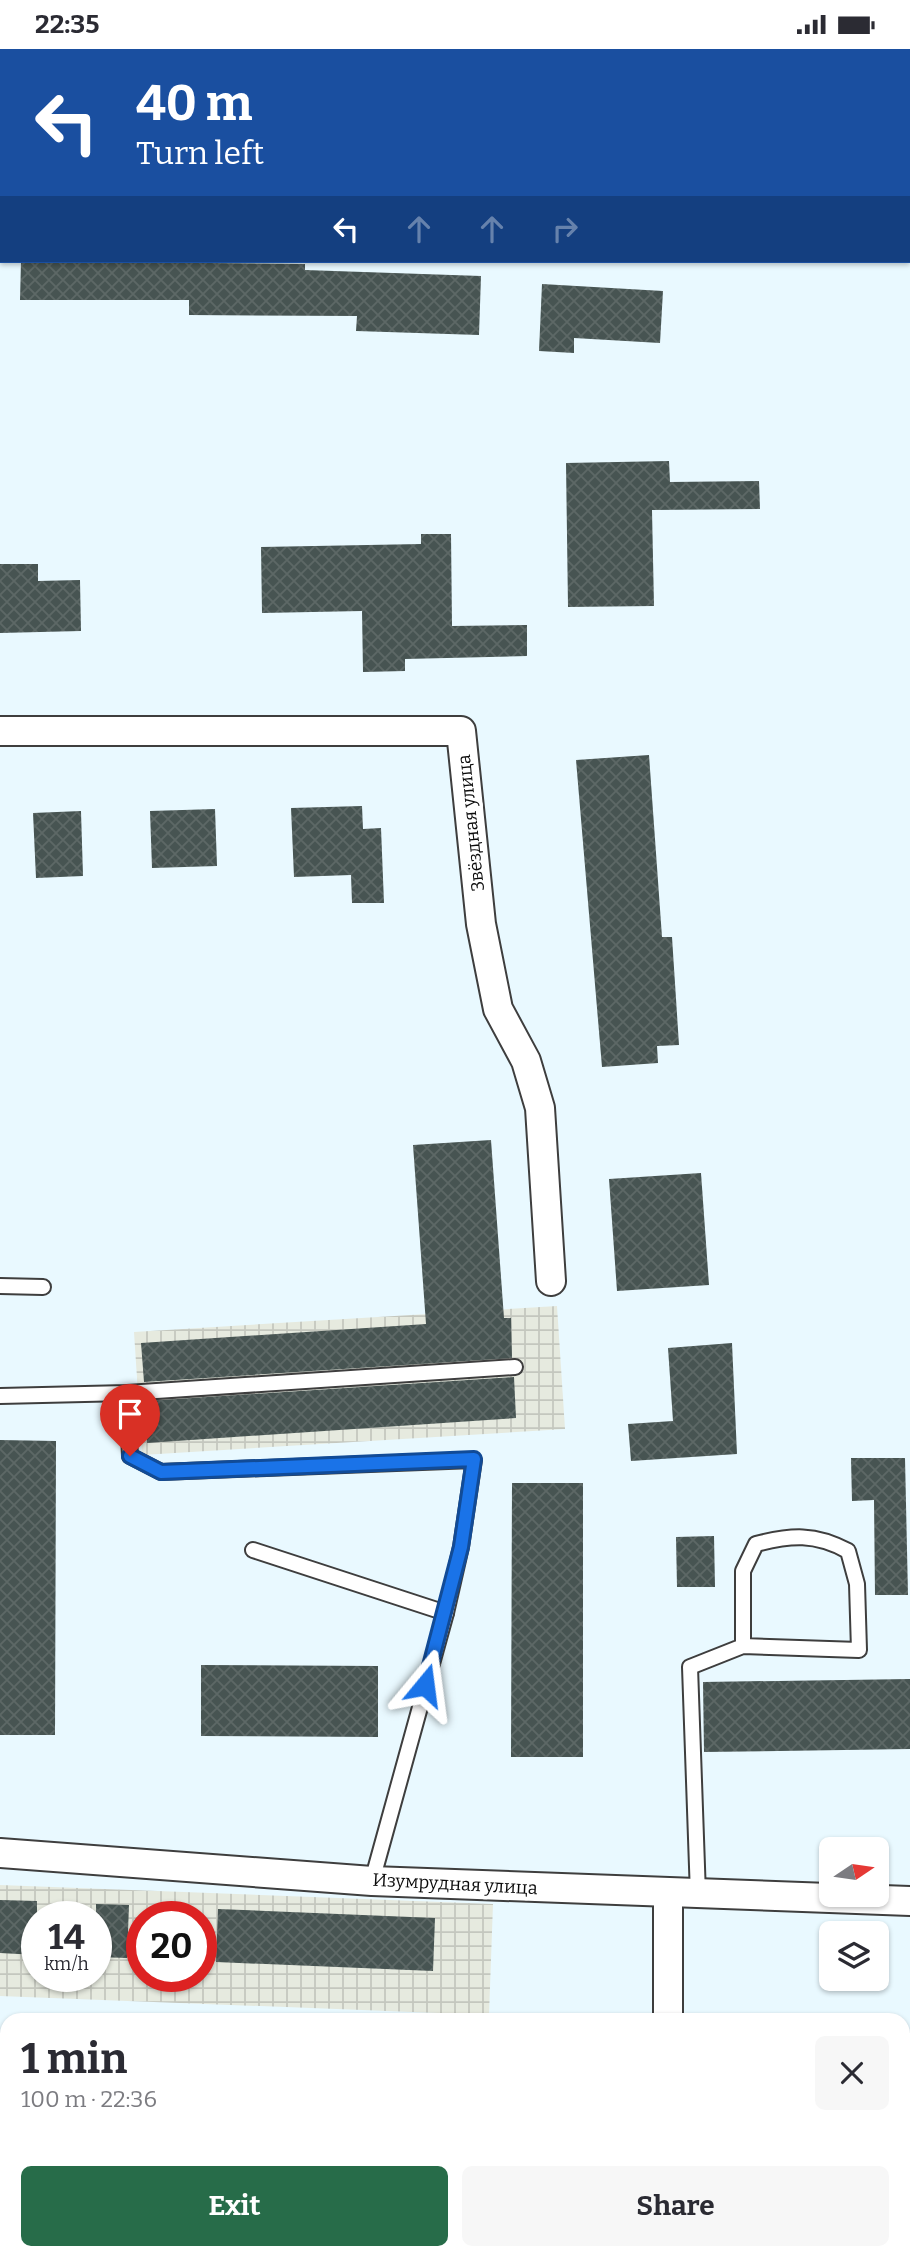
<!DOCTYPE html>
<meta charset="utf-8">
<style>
body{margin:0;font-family:Bitter,serif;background:#f7f7f7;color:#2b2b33;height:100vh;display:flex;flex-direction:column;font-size:26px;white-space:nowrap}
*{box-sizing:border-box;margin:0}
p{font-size:23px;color:#7c7c81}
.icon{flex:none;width:38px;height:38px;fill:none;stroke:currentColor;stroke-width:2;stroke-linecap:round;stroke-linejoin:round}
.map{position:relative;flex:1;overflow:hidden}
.drawer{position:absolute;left:0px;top:1964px;width:910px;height:247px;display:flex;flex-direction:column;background:#fff;border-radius:21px 21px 0 0;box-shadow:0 2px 5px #0004}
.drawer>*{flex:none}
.banner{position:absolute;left:0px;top:0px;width:910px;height:214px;box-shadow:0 2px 5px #0004;background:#1a4fa0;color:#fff;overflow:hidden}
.needle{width:46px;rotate:77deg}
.fabs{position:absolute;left:819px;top:1788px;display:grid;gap:14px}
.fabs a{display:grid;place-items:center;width:70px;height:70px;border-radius:10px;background:#fff;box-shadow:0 2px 5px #0004;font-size:35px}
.speed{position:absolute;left:21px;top:1852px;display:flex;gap:14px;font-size:35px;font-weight:700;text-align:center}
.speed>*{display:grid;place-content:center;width:91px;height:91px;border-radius:50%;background:#fff;box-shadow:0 2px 5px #0004;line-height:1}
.speed small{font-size:18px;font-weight:400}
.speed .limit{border:10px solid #d22;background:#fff;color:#111}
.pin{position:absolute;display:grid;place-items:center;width:60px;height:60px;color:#fff;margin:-72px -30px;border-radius:50% 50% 50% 0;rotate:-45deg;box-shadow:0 0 7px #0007}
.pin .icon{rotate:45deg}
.me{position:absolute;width:77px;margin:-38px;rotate:16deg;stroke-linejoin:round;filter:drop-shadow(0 0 5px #0008)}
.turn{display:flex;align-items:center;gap:24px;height:147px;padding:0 21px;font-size:32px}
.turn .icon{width:91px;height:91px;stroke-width:2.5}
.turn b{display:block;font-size:49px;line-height:60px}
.lanes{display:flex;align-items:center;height:66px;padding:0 21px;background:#0003;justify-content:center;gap:35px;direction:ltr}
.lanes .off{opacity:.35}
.round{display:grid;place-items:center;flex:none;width:74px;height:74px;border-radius:10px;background:#f7f7f7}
.head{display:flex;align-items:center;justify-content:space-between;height:119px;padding:0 21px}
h1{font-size:42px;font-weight:700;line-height:52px}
.button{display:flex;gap:14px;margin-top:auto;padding:14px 21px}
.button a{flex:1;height:80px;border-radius:10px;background:#276c49;color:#fff;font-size:28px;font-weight:700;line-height:80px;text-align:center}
.button a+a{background:#f7f7f7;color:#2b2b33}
.status{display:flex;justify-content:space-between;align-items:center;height:49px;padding:0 35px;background:#fff;direction:ltr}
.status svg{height:19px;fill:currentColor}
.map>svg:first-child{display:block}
</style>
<div class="status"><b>22:35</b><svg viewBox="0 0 49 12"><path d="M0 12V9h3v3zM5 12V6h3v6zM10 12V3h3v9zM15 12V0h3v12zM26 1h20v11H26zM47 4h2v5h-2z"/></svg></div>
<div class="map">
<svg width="910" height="2210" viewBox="0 0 910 2210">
<defs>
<pattern id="industrial-grid" width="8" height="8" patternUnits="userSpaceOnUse" patternTransform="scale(1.75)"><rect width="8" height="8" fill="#e6eadf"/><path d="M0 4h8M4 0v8" fill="none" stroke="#c4c7be"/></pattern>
<pattern id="building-cross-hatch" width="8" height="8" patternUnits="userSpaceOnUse" patternTransform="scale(1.75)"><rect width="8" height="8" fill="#475452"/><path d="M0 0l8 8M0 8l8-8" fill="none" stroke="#5d6866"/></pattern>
</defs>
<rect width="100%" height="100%" fill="#e9f9ff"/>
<g fill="url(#industrial-grid)" fill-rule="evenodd">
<polygon points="557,1257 565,1380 142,1406 134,1283"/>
<path d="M0,1836l493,19 -4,111 -489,-19zM37,1867h59v60h-59zM142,1867h59v60h-59z"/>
<polygon points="0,2120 7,2120 7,2203 26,2203 0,2206"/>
</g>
<g fill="url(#building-cross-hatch)">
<polygon points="21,212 305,215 305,221 481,227 479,286 356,282 357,267 189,266 189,251 20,251"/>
<polygon points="542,235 663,242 660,294 574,289 574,304 539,302"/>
<polygon points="669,412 670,433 759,432 760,460 652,461 654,557 568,558 566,414"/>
<polygon points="421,485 451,485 452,577 527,576 527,607 405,610 405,622 363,623 362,562 262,564 261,498 421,495"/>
<polygon points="0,515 38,515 38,532 80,531 81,582 0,584"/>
<polygon points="649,706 662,888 672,888 679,996 657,997 658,1014 602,1018 576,711"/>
<polygon points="362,757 363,780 381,779 384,854 352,854 351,826 294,828 291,759"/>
<polygon points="215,760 217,817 152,819 150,762"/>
<polygon points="81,762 83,827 36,829 33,764"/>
<polygon points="491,1091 504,1269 511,1269 512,1309 144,1333 141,1294 426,1275 413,1096"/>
<polygon points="701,1124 709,1236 617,1242 609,1130"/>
<polygon points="732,1294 737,1405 631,1412 628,1375 673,1372 668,1299"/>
<polygon points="514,1328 516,1369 147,1394 145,1352"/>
<polygon points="0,1391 56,1392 55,1686 0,1686"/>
<polygon points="851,1409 905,1409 908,1546 875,1546 874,1451 852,1452"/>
<polygon points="512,1434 583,1434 583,1708 511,1708"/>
<polygon points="714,1487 715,1538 677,1538 676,1488"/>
<polygon points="201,1616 378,1617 378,1688 201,1687"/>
<polygon points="910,1630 910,1700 704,1703 703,1633"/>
<polygon points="0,1851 37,1852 37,1906 0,1904"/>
<polygon points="96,1855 129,1856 127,1909 96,1908"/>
<polygon points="218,1860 435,1869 433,1922 216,1913"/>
</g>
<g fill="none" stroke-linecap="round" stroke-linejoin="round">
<defs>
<g id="lane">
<polyline points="908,39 910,39"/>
<polyline points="0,1237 43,1238"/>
<polyline points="127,1344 130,1407 161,1423 474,1411 461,1498 446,1564 372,1832"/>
<polyline points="0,1347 127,1344 515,1318"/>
<polyline points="253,1501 446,1564"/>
<path d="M698,1846l-8,-228 53,-21 116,4 -2,-66 -9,-33c-33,-18 -57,-16 -92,-7l-13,27v75"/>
</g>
<g id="street">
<polyline points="730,0 731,2"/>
<polyline points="0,141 2,141"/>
<polyline points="908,158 910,158"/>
<polyline points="0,682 461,682 481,875 498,960 526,1012 540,1059 551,1232"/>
<polyline points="0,1804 372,1832 910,1852"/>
<polyline points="668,1970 668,1845"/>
<polyline points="0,2097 7,2097"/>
<polyline points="168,2203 168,2210"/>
<polyline points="666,2210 666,2203"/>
</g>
</defs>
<use href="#lane" stroke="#3e3e3e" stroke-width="18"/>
<use href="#street" stroke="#3e3e3e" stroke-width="32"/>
<use href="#lane" stroke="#fff" stroke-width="14"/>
<use href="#street" stroke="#fff" stroke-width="28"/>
</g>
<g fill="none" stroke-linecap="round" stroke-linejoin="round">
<defs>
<polyline id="route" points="130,1407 161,1423 474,1410 461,1498 425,1636"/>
</defs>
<use href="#route" stroke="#114b97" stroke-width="18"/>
<use href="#route" stroke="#1a73e8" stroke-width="12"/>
</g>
<g text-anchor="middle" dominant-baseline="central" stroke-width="7" stroke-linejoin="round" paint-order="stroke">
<g font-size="18" fill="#0b0b0b" stroke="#fff">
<text transform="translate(471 774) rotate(-96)">Звёздная улица</text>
<text transform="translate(455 1835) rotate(3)">Изумрудная улица</text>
</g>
</g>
</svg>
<div class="fabs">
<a><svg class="needle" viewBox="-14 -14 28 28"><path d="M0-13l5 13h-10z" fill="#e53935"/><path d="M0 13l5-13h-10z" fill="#7c7c81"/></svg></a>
<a><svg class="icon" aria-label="layers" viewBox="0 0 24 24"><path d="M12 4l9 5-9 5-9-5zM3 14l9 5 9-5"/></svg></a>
</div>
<div class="speed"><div>14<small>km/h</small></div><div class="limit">20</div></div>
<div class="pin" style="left:130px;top:1407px;background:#d93025"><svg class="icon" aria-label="arrive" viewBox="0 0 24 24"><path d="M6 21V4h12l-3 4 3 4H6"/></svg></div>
<svg class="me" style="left:425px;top:1636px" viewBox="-20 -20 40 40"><path d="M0-17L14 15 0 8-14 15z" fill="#1a73e8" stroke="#fff" stroke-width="4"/></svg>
<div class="banner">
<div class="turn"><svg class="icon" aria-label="left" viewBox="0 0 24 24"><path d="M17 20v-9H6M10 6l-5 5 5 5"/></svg><div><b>40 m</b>Turn left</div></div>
<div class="lanes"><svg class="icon" aria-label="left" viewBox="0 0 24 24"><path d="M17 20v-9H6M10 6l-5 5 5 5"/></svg><svg class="icon off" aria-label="ahead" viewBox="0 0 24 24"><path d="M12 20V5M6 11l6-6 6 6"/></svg><svg class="icon off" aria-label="ahead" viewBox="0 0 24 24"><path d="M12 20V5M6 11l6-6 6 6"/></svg><svg class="icon off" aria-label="right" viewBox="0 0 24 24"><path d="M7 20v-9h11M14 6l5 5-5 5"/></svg></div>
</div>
<section class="drawer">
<div class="head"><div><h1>1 min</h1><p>100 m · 22:36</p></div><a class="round"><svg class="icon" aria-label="close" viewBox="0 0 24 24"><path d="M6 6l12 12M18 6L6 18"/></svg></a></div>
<div class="button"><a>Exit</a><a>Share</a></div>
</section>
</div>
